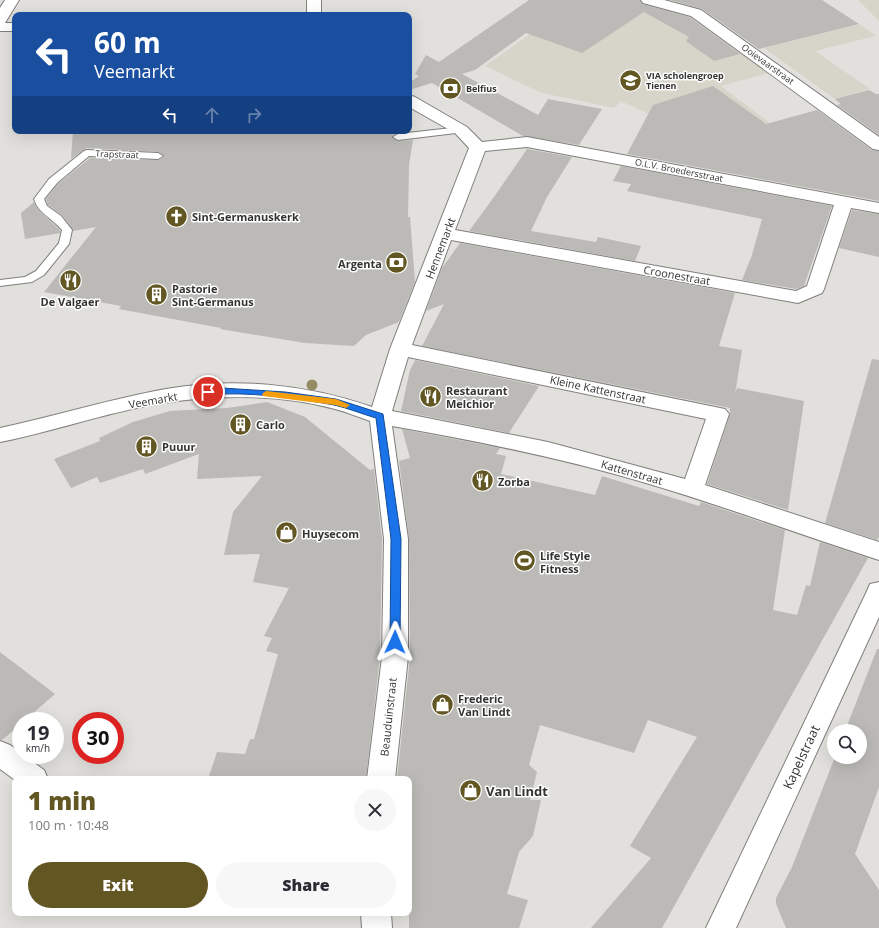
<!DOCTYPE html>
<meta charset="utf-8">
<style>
body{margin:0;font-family:"Open Sans",sans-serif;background:#f7f7f7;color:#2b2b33;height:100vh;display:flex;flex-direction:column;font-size:15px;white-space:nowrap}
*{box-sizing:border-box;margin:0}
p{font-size:13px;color:#7c7c81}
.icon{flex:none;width:22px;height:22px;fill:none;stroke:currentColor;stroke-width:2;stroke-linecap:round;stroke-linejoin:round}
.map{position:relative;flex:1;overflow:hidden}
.drawer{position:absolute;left:12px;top:776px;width:400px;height:140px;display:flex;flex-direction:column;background:#fff;border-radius:8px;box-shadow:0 4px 16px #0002}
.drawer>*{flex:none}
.guide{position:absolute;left:12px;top:12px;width:400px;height:122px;border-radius:8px;box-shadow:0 4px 16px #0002;background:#1a4fa0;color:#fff;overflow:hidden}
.buttons{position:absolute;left:827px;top:724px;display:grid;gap:8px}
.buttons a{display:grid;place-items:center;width:40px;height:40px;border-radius:50%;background:#fff;box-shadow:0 4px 16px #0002;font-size:20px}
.speed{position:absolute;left:12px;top:712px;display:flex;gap:8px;font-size:20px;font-weight:700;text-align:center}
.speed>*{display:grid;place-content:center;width:52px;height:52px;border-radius:50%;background:#fff;box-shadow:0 4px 16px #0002;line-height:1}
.speed small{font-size:10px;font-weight:400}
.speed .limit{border:6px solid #d22;background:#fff;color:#111}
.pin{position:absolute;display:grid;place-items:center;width:34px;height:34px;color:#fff;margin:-17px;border:2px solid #fff;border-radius:50%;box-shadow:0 1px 4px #0007}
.me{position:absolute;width:44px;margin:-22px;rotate:1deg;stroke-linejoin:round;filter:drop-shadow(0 0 3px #0008)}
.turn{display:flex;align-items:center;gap:14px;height:84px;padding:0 16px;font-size:18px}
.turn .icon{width:52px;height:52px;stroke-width:2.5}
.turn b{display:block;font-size:28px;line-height:34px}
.lanes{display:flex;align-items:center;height:38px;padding:0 16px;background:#0003;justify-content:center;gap:20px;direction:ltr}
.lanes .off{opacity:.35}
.round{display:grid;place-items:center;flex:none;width:42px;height:42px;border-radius:21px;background:#f7f7f7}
.overview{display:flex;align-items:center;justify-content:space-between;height:68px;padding:0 16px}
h1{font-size:24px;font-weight:800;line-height:30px;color:#625622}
.cta{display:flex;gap:8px;margin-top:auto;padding:8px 16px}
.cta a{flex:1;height:46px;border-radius:24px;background:#625622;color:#fff;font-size:16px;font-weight:800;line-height:46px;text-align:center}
.cta a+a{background:#f7f7f7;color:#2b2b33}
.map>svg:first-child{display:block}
</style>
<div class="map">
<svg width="879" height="928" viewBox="0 0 879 928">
<rect width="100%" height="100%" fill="#e1e0dc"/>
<g fill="#d7d5ca">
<polygon points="578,0 620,0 695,22 704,27 769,73 721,86 791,139 668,123 621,101 614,108 542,93 485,66"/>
<polygon points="858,0 879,0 879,21"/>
<polygon points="859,24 876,36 815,51 870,89 835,99 764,48"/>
</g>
<g fill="#bbbab7">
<polygon points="529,0 640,0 643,4 690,17 740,54 714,61 686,41 689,37 644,12 582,53 526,33 475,70 462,74 538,115 548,99 602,109 579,145 523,136 432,83 409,90 409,83 419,76 415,74 426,55 439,62"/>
<polygon points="670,0 822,0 859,24 759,49 702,9"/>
<polygon points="713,86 766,124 817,110 872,150 879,151 879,201 627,154 653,105"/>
<polygon points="869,90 876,94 879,94 879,135 837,105 841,104 835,99"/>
<polygon points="73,131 411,131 398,133 392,136 398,141 413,140 409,165 408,217 410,217 415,282 399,322 366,335 354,346 305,343 220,329 221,328 119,309 121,306 44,292 96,227 73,231 62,215 48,205 46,199 58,184 90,158 158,160 164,157 158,152 87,148 71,159"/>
<polygon points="527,149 572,157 547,197 531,231 596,242 598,237 641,246 635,261 469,231 494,197"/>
<polygon points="621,166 832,206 804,286 796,289 742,280 752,255 762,219 627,191 631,184 613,181"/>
<polygon points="34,202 41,213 60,230 60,233 25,239 21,213"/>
<polygon points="852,210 879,214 879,257 839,248"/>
<polygon points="460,243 735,293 719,346 742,350 735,394 737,388 804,401 788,510 707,484 730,414 730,408 422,346 444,304 426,311 442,268"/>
<polygon points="872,359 879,360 879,537 877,540 825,523"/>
<polygon points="415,360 539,386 509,433 401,411 410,370"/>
<polygon points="267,402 305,417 370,470 374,469 382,539 380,657 366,779 208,779 217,752 245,754 250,739 254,739 278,654 266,651 272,638 264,636 289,588 253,582 260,554 224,555 233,512 262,476 197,479 199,454 145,474 143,469 100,483 97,477 71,488 54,459 100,441 99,438 133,422 170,411 227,408"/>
<polygon points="402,429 500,448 496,454 506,456 501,474 595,495 602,476 699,506 701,502 785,530 773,610 797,615 806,585 810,586 820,542 868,558 662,928 591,928 651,858 630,846 697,737 648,720 634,753 540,725 529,765 537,772 530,800 541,800 533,836 519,852 507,894 528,900 519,928 409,928 409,779 397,779 410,657 409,539 399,461 410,458"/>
<polygon points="877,649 879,649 879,787 855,854 879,890 879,928 786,928 776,904 776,898 792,867 835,757 860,757 860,731 845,731"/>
<polygon points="0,652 55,694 24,721 21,721 21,724 2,740 0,740"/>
</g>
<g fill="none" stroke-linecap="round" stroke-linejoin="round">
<defs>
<g id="service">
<polygon points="461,127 466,130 464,132 398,140 393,137 398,134"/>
<path d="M87,150l71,3 5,3 -5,3 -69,-3 -32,27 -13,16 3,7 14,10 11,14 -3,14 -25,31 -12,7 -32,4v-6l25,-3 11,-6 23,-28 3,-13c-10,-12 -23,-16 -28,-31l15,-20 35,-28z"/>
</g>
<rect id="pedestrian" x="0" y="23" width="15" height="8"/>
<g id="minor">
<polygon points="5,0 19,0 5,23 0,24 0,8"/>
<rect x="307" y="0" width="14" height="15"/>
<polygon points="641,0 664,0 701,10 879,137 879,150 873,149 691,16 643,3"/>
<path d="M409,95l6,2 52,30 15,15 45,-5 352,66v10l-28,-5 -27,81 -2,4 -24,10 -347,-63 -39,105 313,64 4,5 -24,71 174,57v18c-78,-25 -155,-54 -233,-77 -83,-25 -169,-42 -254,-57l16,113v118l-13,122h-28l15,-122 2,-118 -14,-118c-12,-4 -23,-9 -35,-12 -44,-12 -94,-14 -139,-10 -66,5 -131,30 -196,43v-14c56,-12 110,-29 166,-39 68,-12 141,-5 206,18l18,-58 79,-201 -14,-15 -46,-26zM527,147l307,58 -27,81 -11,5 -341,-61 30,-79zM408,357l298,62 -21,60 -137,-37 -156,-31z"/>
<polygon points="879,582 879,617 736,928 706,928 867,591 870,584"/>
<polygon points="0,741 10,745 44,770 48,779 15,780 0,769"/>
<polygon points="361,913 391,913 392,928 362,928"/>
</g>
</defs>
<use href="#service" stroke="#807f7c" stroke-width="2"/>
<use href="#pedestrian" stroke="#807f7c" stroke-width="2"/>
<use href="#minor" stroke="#807f7c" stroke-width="2"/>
<use href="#service" fill="#fff" fill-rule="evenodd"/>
<use href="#pedestrian" fill="#fff" fill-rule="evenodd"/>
<use href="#minor" fill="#fff" fill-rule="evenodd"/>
</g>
<circle fill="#958c66" cx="312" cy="385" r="5.5"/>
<path fill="#1a73e8" stroke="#114b97" d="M222,388l63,4 51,7 47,15 18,125 -1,103 -2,3h-7l-1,-3 1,-103 -15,-121c-14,-4 -28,-10 -42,-13 -37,-7 -89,-14 -126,-10l-4,-3 4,-3z"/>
<polygon fill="#f59e0b" points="266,391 336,399 350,405 346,408 335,405 263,396 262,394"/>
<defs>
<symbol id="school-disc" viewBox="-11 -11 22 22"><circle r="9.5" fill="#625622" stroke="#fff"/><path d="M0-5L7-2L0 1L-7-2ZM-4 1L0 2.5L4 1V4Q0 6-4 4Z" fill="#fff"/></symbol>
<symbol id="bank-disc" viewBox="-11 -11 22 22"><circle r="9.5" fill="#625622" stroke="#fff"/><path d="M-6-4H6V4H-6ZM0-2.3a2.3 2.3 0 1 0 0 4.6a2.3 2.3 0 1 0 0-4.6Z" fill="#fff"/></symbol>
<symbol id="church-disc" viewBox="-11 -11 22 22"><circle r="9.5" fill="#625622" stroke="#fff"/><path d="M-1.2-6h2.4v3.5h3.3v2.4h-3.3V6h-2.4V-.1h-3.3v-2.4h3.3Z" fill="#fff"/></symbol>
<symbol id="restaurant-disc" viewBox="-11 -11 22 22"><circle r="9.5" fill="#625622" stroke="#fff"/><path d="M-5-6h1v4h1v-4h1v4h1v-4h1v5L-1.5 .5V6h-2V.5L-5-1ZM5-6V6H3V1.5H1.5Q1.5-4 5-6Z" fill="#fff"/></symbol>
<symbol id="building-disc" viewBox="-11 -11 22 22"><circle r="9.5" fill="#625622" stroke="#fff"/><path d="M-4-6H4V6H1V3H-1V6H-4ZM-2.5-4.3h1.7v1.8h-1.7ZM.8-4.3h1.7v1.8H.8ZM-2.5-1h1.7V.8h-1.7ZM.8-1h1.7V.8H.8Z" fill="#fff"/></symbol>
<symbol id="shop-disc" viewBox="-11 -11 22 22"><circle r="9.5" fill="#625622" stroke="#fff"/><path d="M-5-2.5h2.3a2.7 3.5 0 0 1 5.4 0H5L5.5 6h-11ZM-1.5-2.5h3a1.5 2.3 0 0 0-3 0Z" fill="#fff"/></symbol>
<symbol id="stadium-disc" viewBox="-11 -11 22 22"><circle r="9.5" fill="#625622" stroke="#fff"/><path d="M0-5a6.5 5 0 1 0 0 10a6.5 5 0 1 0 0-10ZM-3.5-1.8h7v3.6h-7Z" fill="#fff"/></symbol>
</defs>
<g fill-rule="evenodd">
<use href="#school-disc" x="618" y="68" width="25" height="25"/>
<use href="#bank-disc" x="438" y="76" width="25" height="25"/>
<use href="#church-disc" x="164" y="204" width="25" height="25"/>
<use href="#bank-disc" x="384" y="250" width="25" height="25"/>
<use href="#restaurant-disc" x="58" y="268" width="25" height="25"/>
<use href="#building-disc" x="144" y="282" width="25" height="25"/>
<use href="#restaurant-disc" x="418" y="384" width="25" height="25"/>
<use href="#building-disc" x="228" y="412" width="25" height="25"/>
<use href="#building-disc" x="134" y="434" width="25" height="25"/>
<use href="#restaurant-disc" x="470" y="468" width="25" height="25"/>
<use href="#shop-disc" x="274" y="520" width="25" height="25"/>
<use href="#stadium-disc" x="512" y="548" width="25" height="25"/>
<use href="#shop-disc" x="430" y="692" width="25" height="25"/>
<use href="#shop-disc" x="458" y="778" width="25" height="25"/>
</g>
<g text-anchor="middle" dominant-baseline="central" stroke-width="3" stroke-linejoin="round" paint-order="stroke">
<g font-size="9" fill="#353433" stroke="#fff">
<text transform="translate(768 64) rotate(36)">Ooievaarstraat</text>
<text transform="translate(117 154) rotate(2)">Trapstraat</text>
<text transform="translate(679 170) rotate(11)">O.L.V. Broedersstraat</text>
</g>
<g font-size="9" font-weight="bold" fill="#353433" stroke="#fff" text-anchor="start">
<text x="646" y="75">VIA scholengroep<tspan x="646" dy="10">Tienen</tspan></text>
<text x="466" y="88">Belfius</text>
</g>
<g font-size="11" font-weight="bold" fill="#353433" stroke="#fff" text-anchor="start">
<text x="192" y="216">Sint-Germanuskerk</text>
<text x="382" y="263" text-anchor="end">Argenta</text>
<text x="172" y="288">Pastorie<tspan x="172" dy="13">Sint-Germanus</tspan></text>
<text x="70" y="301" text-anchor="middle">De Valgaer</text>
<text x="446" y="390">Restaurant<tspan x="446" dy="13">Melchior</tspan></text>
<text x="256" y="424">Carlo</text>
<text x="162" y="446">Puuur</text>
<text x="498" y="481">Zorba</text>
<text x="302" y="533">Huysecom</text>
<text x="540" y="555">Life Style<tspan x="540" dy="13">Fitness</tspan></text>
<text x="458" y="698">Frederic<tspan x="458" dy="13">Van Lindt</tspan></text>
</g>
<g font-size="11" fill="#353433" stroke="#fff">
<text transform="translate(440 248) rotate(-69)">Hennemarkt</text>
<text transform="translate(677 275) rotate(10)">Croonestraat</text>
<text transform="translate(598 389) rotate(12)">Kleine Kattenstraat</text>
<text transform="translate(153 400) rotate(-10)">Veemarkt</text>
<text transform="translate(632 472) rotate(16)">Kattenstraat</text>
<text transform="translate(388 717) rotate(-84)">Beauduinstraat</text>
</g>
<g font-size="13" fill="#353433" stroke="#fff">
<text transform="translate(801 757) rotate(-65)">Kapelstraat</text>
</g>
<g font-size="13" font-weight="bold" fill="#353433" stroke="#fff" text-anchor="start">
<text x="486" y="791">Van Lindt</text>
</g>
</g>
</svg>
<div class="buttons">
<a><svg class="icon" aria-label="search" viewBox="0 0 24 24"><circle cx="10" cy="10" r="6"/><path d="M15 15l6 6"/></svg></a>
</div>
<div class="speed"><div>19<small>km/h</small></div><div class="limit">30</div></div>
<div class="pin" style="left:208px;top:392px;background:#d93025"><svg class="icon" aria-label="arrive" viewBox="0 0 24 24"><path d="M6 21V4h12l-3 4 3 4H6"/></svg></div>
<svg class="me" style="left:395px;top:642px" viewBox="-20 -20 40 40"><path d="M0-17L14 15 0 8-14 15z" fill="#1a73e8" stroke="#fff" stroke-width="4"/></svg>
<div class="guide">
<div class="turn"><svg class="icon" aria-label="left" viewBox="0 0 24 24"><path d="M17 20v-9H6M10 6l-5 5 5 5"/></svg><div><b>60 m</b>Veemarkt</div></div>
<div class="lanes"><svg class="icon" aria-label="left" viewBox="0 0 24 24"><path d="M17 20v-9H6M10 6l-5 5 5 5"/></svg><svg class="icon off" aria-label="ahead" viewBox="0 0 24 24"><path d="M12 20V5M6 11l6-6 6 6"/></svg><svg class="icon off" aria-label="right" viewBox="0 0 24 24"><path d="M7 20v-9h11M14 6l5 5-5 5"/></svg></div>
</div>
<section class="drawer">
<div class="overview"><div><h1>1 min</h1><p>100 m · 10:48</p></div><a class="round"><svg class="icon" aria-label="close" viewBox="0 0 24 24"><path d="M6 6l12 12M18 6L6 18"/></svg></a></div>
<div class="cta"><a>Exit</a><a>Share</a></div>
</section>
</div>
